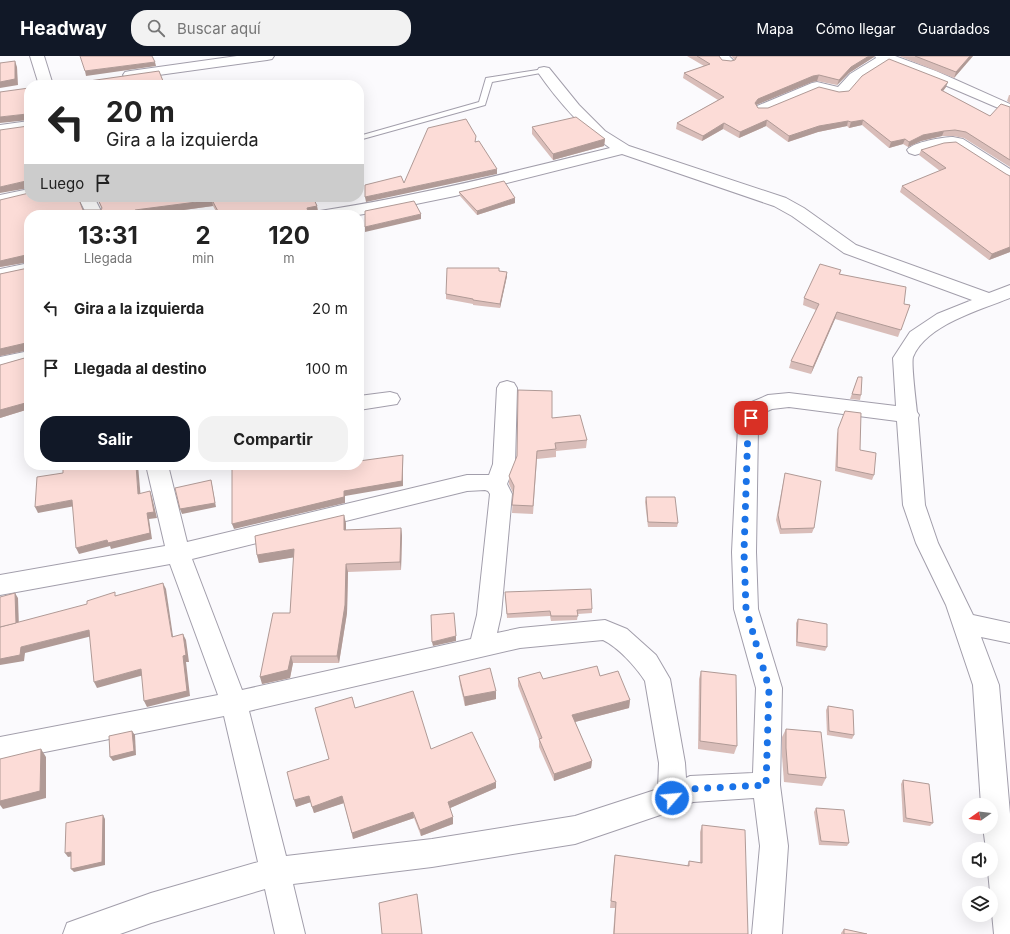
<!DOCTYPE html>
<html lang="es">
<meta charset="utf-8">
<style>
body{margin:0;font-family:Inter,sans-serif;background:#f2f2f2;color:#222;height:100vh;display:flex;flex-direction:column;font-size:15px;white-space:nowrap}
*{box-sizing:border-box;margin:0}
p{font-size:13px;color:#767676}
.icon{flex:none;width:22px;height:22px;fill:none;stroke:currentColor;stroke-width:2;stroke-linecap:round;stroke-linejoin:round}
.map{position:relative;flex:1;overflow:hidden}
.panel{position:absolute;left:24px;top:154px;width:340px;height:260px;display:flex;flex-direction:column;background:#fff;border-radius:16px;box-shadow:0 4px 16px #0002}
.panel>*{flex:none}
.banner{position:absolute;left:24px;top:24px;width:340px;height:122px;border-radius:16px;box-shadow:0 4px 16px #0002;background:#fff;color:#222;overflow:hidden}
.needle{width:26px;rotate:256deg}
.tools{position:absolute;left:962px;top:742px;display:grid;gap:8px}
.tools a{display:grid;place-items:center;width:36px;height:36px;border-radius:50%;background:#fff;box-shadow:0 4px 16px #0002;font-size:20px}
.pin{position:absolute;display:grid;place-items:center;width:34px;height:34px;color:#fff;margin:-17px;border-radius:8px;box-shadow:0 2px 6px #0006}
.me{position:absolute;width:44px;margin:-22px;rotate:63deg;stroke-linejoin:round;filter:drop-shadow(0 0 3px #0008)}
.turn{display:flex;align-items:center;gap:14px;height:84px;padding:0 16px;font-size:18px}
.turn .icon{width:52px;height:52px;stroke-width:2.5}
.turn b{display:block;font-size:28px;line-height:34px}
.then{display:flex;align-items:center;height:38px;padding:0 16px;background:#0003;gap:8px;font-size:15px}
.eta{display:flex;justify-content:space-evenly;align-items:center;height:68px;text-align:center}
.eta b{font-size:24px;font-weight:700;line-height:28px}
.cta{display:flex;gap:8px;margin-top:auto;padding:8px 16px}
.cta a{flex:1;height:46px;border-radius:16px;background:#111827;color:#fff;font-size:16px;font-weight:700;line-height:46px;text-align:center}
.cta a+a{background:#f2f2f2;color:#222}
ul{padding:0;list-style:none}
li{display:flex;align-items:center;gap:12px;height:60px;padding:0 16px}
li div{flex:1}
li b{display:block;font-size:15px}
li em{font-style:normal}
header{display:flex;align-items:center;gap:24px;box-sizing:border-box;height:56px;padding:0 20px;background:#111827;color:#fff}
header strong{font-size:19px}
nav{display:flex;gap:22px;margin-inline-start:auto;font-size:14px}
.search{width:280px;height:36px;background:#f2f2f2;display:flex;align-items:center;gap:10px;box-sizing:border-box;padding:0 14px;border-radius:16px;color:#767676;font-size:15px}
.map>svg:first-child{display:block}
</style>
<header>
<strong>Headway</strong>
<div class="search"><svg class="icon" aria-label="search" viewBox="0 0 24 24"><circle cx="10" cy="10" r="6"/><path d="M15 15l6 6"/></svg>Buscar aquí</div>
<nav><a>Mapa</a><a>Cómo llegar</a><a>Guardados</a></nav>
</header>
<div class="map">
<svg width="1010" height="878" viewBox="0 0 1010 878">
<rect width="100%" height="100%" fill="#fbfafd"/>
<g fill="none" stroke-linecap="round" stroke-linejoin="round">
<defs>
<polygon id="lane" points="544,13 548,15 546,16 492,26 485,49 359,84 359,80 479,46 486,22"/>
<g id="street">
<polygon points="30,0 44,0 53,29 39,29"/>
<polygon points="237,0 274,0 272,3 267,4 130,23 125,22 123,19 125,16 130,15"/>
<path d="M714,0h15l6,6 -2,3c-9,2 -14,-2 -19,-9z"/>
<polygon points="875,0 895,0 936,15 1010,48 1010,57 926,21 887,7 860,24 847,39 838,40 818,35 767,56 762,57 757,56 755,53 757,50 812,27 817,26 838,31 850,18 876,2"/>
<path d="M544,11l5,1 30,37 26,26 24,15 157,52 18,10 52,37 133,48 21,-8v13c-30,12 -84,27 -97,59 -2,7 3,45 4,55l2,3 -1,3 7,87 13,38 35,72 37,8v20l-29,-6 18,48 11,129v120h-16l-6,-63h3v-22h-5l-3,-22h8v-22h-10l-8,-120 -27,-80 -30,-62 -13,-38 -6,-84 -108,-14 -17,2 -9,4 -5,14 -2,125 2,57 24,79 -2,97 8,61 -6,88h-30l8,-88 -6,-48 -61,4 -21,9 -97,33 -143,23 -139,17 12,50h-30l-10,-45 -114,34 -31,11h-57l4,-11 11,-4 73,-26 107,-31 -34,-146 -224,45v-24l218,-42 -48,-131 -170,31v-20l165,-29 -19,-81h22l19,77 280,-67h22l4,-11 4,-76 3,-5 7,-2 7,2 3,5 -2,76 -8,20 5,10 -11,121 -4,18 23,-5 85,-8 22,9 29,26 14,24 15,84 1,15 4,-2 63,-3 3,-85 -22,-79 -2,-57 6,-125 9,-23 21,-9 21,-2 107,13 -3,-48 17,-26 27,-18 35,-14 -128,-47 -52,-37 -18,-10 -152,-52 -167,42 -78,16 -19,3h-40l2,-4 6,-1c96,-15 190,-39 284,-62 -29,-20 -53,-48 -73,-77l2,-3zM485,434l3,1 2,3 -13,121 -6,24 -229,51 -50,-131 275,-68zM603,584c15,7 33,27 42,41l14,82 -1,26 -83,27 -143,23 -146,17 -37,-145 271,-63z"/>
<polygon points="29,65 29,75 0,79 0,69"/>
<path d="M953,81l10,2 47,30v12l-6,-2 -50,-33 -12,1 -27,8 -6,-2 -2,-3c6,-8 36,-13 46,-13z"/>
<polygon points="29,133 29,141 35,141 0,149 0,139"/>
<polygon points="78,141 94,141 103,159 87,159"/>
<polygon points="29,207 29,217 0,223 0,213"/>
<polygon points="29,295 29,307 0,315 0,301"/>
<polygon points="390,336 397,338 400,343 397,348 359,354 359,340"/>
</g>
</defs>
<use href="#lane" stroke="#a29eab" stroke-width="2"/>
<use href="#street" stroke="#a29eab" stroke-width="2"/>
<use href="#lane" fill="#fff" fill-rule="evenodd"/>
<use href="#street" fill="#fff" fill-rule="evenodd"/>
</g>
<g fill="#d9bdb9">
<polygon points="687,0 719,0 722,4 731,5 735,4 731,0 875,0 874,1 849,17 837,29 817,25 812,26 756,49 758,52 768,52 839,36 946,31 943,35 990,60 1010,51 1010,111 964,82 953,80 942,80 921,85 908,91 903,88 889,92 862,69 849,72 847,70 818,76 788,86 766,70 739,82 723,73 702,85 676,73 677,67 718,44 683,22 684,17 704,10"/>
<polygon points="899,0 973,0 954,22"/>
<polygon points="1009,39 1010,39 1010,47 1007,45"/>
<polygon points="532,71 605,83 604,90 553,104 532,78"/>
<polygon points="921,94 1010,120 1010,196 989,204 900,136 902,130 940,115 919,99"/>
<polygon points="459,136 515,142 515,147 477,159 460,140"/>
<polygon points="96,141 313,141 317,150 318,156 309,158 309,159 218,159 213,150 147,159 29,159 29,353 0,362 0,367 0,309 28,301 28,294 0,300 0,218 28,212 28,206 0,211 0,144 83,154 101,154 102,153"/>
<polygon points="841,214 840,218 904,248 910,249 898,281 835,263 811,318 789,312 791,305 816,254 803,249 804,242"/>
<polygon points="499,215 507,220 500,252 473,249 473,248 446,243 446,238"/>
<polygon points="858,321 861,339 860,344 850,343"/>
<polygon points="845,355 860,394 874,419 872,424 835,415 837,378"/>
<polygon points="552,362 587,384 586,392 556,395 556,401 537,403 533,458 512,457 513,437 509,428 509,420"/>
<polygon points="785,417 814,472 812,477 780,478 776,464 784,422"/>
<polygon points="646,441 678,467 677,471 648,471 645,446"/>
<polygon points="346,467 346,474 401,472 402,480 401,514 348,516 347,557 339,607 293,607 290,622 262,628 290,557 294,501 259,507 257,499"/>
<polygon points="505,536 592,553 592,557 578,558 577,564 551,565 550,560 507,562"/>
<polygon points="798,563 827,591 825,595 796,590 796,567"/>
<polygon points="701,615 737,690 734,698 698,693 699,623"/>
<polygon points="459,620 496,643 465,650 460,629"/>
<polygon points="600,620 630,644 629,652 575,666 592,705 591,712 554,725 539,691 539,684 518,630 518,622 543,623"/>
<polygon points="828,650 854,679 852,683 827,679 826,654"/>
<polygon points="355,652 431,693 496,732 450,752 453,768 421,780 414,762 353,783 344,747 314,757 311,746 296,751 329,703"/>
<polygon points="786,673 826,722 822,730 784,726 782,700 782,681"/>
<polygon points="903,724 933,767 930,770 903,766 901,728"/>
<polygon points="816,752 849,787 847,790 819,789 814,756"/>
<polygon points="702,769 748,878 613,878 615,852 610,852 614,806 615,799 687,810 689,805 700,807 700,776"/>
<polygon points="844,873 867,878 841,878 841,877"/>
</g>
<g fill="#b09a96">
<polygon points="869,0 874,0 874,1 849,17 837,29 839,24 851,11"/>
<polygon points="970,0 973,0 954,22 956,16"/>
<polygon points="15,5 17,11 18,29 0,32 0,26"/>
<polygon points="155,6 156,10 86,20 85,15"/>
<polygon points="819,19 817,25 812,26 756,49 754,52 755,47 758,43 813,20"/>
<polygon points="163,25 165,29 144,29"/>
<polygon points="948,26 946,31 939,40 941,34"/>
<polygon points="27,58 29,64 0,67 0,61"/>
<polygon points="767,64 766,70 739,82 740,76"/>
<polygon points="863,64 862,69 849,72 851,66"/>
<polygon points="848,65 847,70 818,76 788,86 789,80 819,70"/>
<polygon points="724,67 723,73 702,85 703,80"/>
<polygon points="944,75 942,80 921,85 908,91 909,86 923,79"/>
<polygon points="605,83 604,90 553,104 553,98"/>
<polygon points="905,83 903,88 889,92 891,86"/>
<polygon points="497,113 497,118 366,146 365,141"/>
<polygon points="26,125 29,132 0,137 0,131"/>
<polygon points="515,142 515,147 477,159 477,155"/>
<polygon points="212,144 213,150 147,159 137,159 135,154"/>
<polygon points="317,150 318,156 308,159 307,152"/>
<polygon points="421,158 421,163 365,176 365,171"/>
<polygon points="1010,191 1010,196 989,204 992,198"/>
<polygon points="26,199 29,206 0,211 0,205"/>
<polygon points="507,216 507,220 500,252 500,248"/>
<polygon points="837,256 835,263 811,318 813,311"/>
<polygon points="26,287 29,294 0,300 0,293"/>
<polygon points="29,346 29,353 0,362 0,367 0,354"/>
<polygon points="403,399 403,430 345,440 345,447 234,473 232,468 344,435"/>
<polygon points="136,409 138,409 141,444 138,438"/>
<polygon points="211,424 212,429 216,451 182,458 180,453"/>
<polygon points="150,435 152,441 157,462 149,463 152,483 111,493 110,490 79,498 76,492 107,484 147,457"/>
<polygon points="72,444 75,450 38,457 35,451"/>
<polygon points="344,459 346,467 346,482 344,474"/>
<polygon points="401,472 402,480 401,514 400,506"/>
<polygon points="294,493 296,501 259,507 257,499"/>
<polygon points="346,508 348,516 347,557 339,607 337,600"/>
<polygon points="163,527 166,533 174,587 172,581"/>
<polygon points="15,537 18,542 19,572 0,577"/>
<polygon points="89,574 92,580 25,597 24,605 0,609 0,603 21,591"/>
<polygon points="183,578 186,584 189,606 186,606 190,640 147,651 144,645 183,600"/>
<polygon points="456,580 456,585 433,590 432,586"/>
<polygon points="291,600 293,607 290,622 262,628 260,621"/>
<polygon points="141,613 144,619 97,632 94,626"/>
<polygon points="496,635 496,643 465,650 464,641"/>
<polygon points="630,644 629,652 571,667 572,659"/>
<polygon points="132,675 135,679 136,699 113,705 110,701"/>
<polygon points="41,693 46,701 46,742 3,753 0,749 0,745"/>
<polygon points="592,705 591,712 554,725 554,718"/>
<polygon points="496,726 496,732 448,753 448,746"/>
<polygon points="309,740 311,746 296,751 294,744"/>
<polygon points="342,740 344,747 314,757 312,751"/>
<polygon points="413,756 414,762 353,783 352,777"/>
<polygon points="103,759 105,763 105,809 74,816 71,813"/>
<polygon points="453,761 453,768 421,780 420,774"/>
<polygon points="71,796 74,800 68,801 65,797"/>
</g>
<g fill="#fcdcd7" stroke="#b09a96">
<polygon points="80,0 152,0 155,6 85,15"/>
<polygon points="697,0 719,0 722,4 731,5 735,4 737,0 869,0 851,11 839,24 819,19 813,20 758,43 755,47 758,52 768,52 819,31 839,36 849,35 862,20 889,3 948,26 941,34 990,60 1001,48 1010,51 1010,104 966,76 955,74 944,75 923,79 909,86 905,83 891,86 863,64 851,66 848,65 819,70 789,80 767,64 740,76 724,67 703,80 677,67 724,41 684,17 710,8"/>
<polygon points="915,0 970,0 956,16"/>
<polygon points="15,5 15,23 0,26 0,7"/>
<polygon points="159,15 163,25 144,29 45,29 67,25 89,25"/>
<polygon points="29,32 29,134 28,133 28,127 26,125 0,131 0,74 28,70 28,59 27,58 0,61 0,36"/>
<polygon points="576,61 605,83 553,98 532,71"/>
<polygon points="466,63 476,80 475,86 479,85 497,113 365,141 365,129 401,120 404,127 428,72"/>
<polygon points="956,86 1006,118 1010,120 1010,191 992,198 902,130 946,112 921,94 944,87"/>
<polygon points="504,125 515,142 477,155 459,136"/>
<polygon points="29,137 29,141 78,141 83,154 101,154 102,152 97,141 313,141 317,150 307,152 309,159 220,159 212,144 135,154 138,159 29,159 29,346 0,354 0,309 28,301 28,289 26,287 0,293 0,218 28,212 28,201 26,199 0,205 0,144"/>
<polygon points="414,145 421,158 365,171 365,155"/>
<polygon points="820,208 841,214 839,218 906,231 904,248 910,249 901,274 837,256 813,311 791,305 819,248 804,242"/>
<polygon points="447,212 499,212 499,215 507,216 500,248 473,244 473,243 446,238"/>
<polygon points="858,321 862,321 861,339 852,338"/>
<polygon points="518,334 552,335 552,362 580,359 587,384 555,387 556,393 537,395 533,450 512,449 514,430 509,420 517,400"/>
<polygon points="845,355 861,357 860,394 876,397 874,419 837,411 838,373"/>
<polygon points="403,399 402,425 344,435 344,441 232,468 232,409 359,409 359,405"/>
<polygon points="63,409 136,409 138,438 150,435 154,456 147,457 150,477 108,487 107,484 76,492 72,444 35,451 37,421 63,417"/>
<polygon points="785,417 821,425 814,472 781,473 778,459"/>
<polygon points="211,424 215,447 180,453 175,432"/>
<polygon points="646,441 675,441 678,467 648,466"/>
<polygon points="344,459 344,474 401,472 400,506 346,508 345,549 337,600 291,600 288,614 260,621 273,557 290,557 294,493 257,499 255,480"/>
<polygon points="163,527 172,581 183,578 186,599 183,600 187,635 144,645 141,613 94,626 89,574 21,591 20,599 0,603 0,571 87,548 87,545 115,536 115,540"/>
<polygon points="591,533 592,553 577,554 578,560 551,560 550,555 507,558 505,536"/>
<polygon points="15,537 16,567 0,571 0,541"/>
<polygon points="454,557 456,580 432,586 431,559"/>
<polygon points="798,563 827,568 827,591 797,586"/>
<polygon points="597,610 600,620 618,615 630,644 572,659 592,705 554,718 539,683 542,682 518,622 540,616 543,623"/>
<polygon points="490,612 496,635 464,641 459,620"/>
<polygon points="701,615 736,619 737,690 700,685"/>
<polygon points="413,635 431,693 472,676 496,726 448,746 453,761 420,774 413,756 352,777 342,740 312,751 309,740 294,744 287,716 329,703 315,652 352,641 355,652"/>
<polygon points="828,650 853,654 854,679 829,675"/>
<polygon points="786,673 821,676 826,722 788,718 786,692"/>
<polygon points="132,675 134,695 110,701 109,680"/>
<polygon points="41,693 40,735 0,745 0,703"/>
<polygon points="903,724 929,728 933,767 906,762"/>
<polygon points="816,752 844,754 849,787 821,785"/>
<polygon points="103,759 102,806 71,813 71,796 65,797 66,767"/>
<polygon points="702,769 745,774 748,878 614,878 616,846 611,845 615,799 689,810 689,805 702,807"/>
<polygon points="417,838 422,878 382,878 379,847"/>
<polygon points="844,873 867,878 844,878"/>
</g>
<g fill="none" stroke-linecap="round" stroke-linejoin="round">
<polyline stroke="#1a73e8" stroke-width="7" stroke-dasharray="0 12.6" points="672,742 690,733 766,729 769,632 746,553 744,496 748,371 751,362"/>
</g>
</svg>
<div class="tools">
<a><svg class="needle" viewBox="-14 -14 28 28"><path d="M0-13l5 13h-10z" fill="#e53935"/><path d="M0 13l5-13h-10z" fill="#767676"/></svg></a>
<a><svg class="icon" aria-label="sound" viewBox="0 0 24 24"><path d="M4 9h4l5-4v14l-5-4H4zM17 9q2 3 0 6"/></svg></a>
<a><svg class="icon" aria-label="layers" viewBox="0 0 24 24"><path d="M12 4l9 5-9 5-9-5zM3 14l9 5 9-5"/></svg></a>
</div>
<div class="pin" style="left:751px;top:362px;background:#d93025"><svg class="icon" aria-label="arrive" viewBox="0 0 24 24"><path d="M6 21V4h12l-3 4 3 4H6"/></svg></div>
<svg class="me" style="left:672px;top:742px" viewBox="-20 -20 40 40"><circle r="17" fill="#1a73e8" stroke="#fff" stroke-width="3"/><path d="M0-11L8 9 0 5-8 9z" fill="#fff"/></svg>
<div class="banner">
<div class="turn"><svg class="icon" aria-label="left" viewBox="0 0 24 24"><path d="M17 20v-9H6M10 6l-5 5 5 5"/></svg><div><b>20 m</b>Gira a la izquierda</div></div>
<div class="then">Luego<svg class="icon" aria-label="arrive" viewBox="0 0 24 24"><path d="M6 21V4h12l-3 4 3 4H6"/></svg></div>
</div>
<section class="panel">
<div class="eta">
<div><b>13:31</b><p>Llegada</p></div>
<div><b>2</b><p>min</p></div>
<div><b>120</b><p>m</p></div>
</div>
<ul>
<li><svg class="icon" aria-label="left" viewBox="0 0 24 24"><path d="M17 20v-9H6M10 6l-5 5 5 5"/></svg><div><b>Gira a la izquierda</b></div><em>20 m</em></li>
<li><svg class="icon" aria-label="arrive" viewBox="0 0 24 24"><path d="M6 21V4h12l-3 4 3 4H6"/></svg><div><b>Llegada al destino</b></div><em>100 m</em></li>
</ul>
<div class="cta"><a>Salir</a><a>Compartir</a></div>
</section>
</div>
